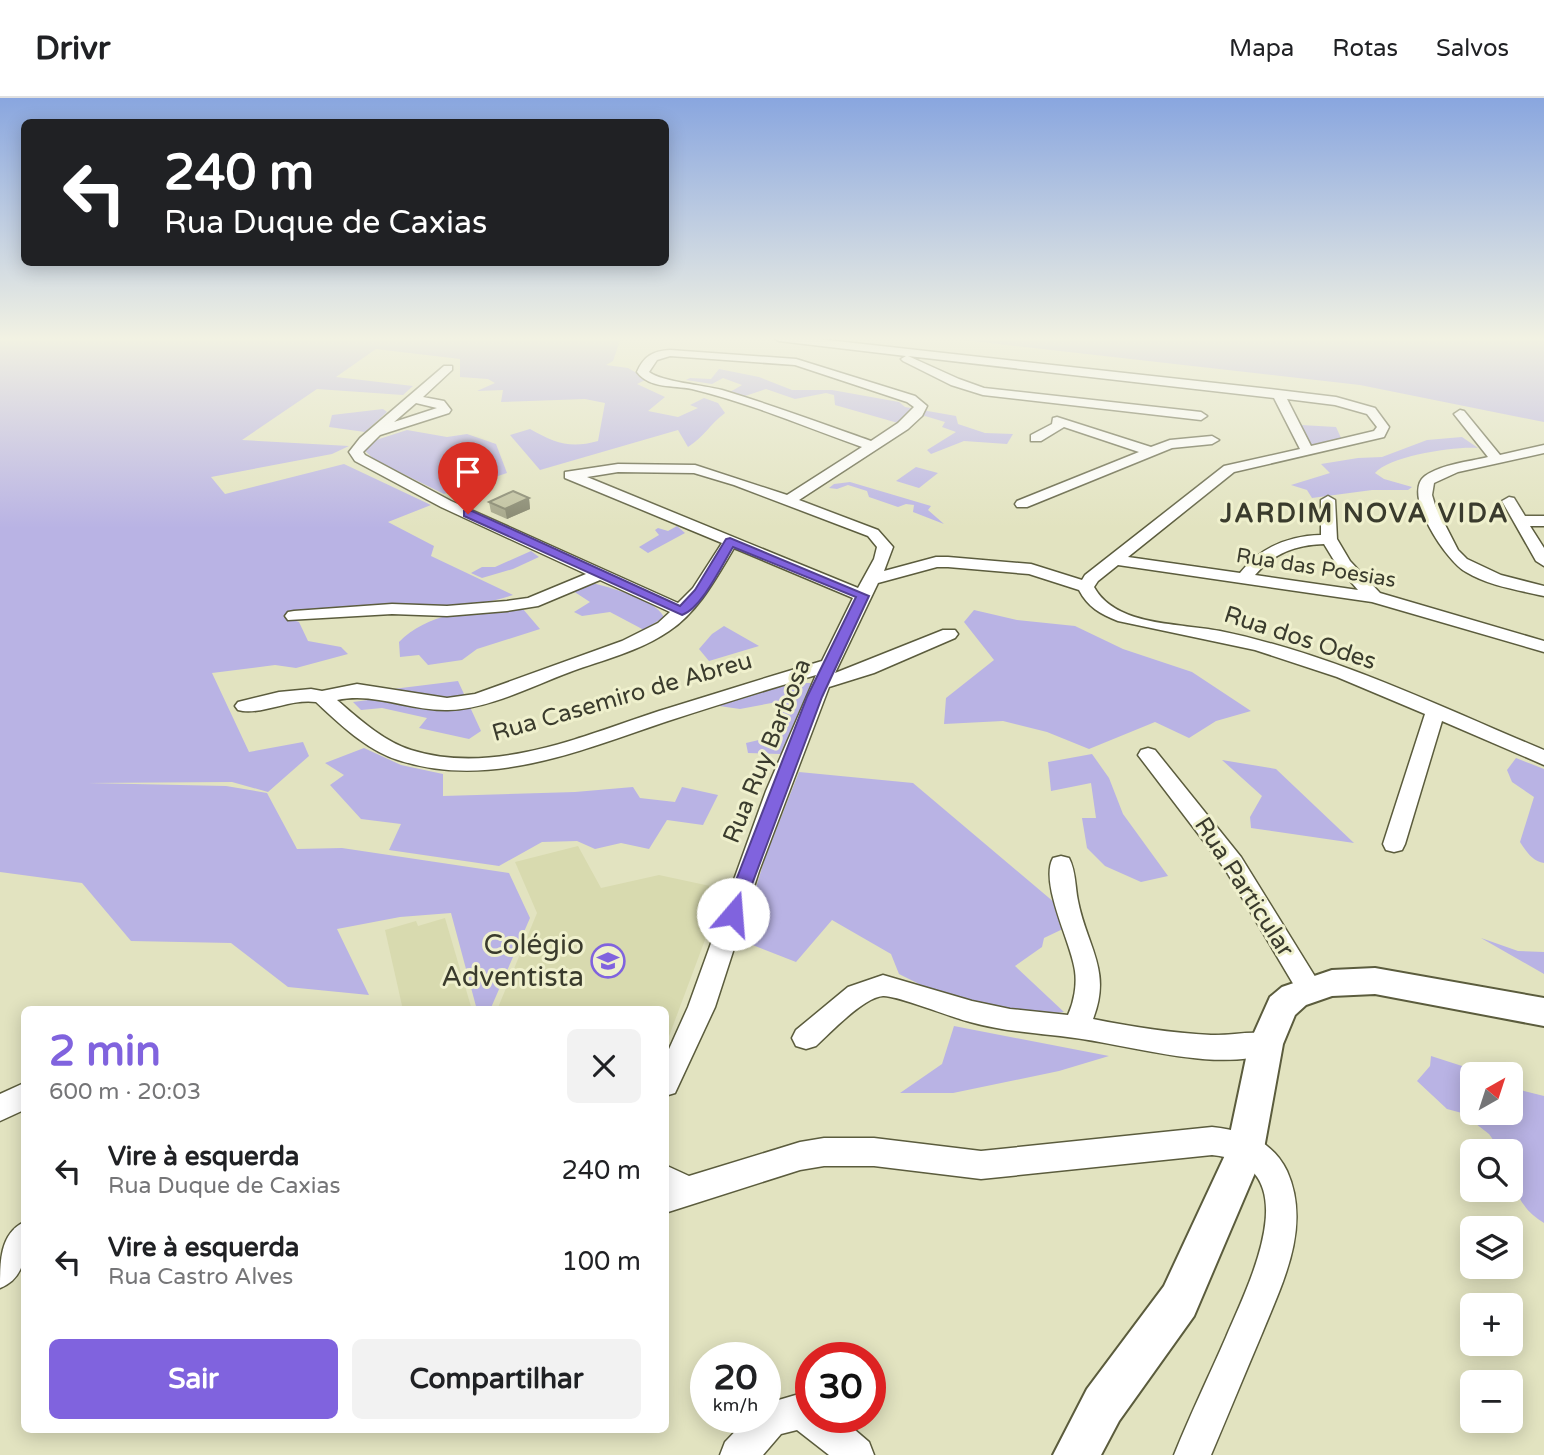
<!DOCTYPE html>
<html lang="pt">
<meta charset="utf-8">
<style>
body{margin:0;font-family:"Varela Round",sans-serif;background:#f2f2f2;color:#202124;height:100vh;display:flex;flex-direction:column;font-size:26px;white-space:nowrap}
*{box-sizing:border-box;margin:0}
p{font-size:23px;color:#757577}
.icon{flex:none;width:38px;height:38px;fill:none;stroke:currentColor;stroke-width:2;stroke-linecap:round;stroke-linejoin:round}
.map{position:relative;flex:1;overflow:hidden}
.sheet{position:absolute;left:21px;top:908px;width:648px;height:427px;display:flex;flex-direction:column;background:#fff;border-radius:10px;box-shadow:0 4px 18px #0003}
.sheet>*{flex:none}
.banner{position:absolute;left:21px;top:21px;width:648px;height:147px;border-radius:10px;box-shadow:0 4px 18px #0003;background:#202124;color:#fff;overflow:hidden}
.needle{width:46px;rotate:39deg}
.tools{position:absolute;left:1460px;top:964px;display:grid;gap:14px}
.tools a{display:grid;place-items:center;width:63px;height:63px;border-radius:10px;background:#fff;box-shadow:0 4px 18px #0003;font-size:35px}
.speed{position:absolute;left:690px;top:1244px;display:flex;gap:14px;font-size:35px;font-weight:700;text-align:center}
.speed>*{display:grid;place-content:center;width:91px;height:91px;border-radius:50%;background:#fff;box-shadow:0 4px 18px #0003;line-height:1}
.speed small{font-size:18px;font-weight:400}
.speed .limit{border:10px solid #d22;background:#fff;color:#111}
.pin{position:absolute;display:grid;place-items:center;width:60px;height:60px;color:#fff;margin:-72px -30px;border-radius:50% 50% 50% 0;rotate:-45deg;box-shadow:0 0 7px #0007}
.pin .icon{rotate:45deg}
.me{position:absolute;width:77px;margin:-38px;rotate:18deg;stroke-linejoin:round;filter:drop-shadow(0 0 5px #0008)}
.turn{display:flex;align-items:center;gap:24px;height:147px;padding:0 28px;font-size:32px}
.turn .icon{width:91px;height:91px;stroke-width:2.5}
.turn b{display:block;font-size:49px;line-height:60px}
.round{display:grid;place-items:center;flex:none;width:74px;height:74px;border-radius:10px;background:#f2f2f2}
.headline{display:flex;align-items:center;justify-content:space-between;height:119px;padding:0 28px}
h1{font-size:42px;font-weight:700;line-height:52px;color:#8063de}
.cta{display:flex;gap:14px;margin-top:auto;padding:14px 28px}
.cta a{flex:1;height:80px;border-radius:10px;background:#8063de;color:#fff;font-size:28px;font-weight:700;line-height:80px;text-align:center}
.cta a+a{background:#f2f2f2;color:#202124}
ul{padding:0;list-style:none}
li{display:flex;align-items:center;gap:21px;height:91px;padding:0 28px}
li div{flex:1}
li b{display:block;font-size:26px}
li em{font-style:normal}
header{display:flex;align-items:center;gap:42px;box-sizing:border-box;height:98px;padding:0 35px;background:#fff;border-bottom:2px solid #e0e0e0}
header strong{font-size:33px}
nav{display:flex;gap:38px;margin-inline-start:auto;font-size:24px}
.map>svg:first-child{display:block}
</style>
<header>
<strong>Drivr</strong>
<nav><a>Mapa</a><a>Rotas</a><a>Salvos</a></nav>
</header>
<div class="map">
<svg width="1544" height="1357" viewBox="0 0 1544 1357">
<rect width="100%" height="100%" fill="#e2e3c0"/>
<g fill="#d8daaf">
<polygon points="578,748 601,790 659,777 724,791 665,949 665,912 497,912 537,815 515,764"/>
<polygon points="445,820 472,912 403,912 385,832 416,823 418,828"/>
</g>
<g fill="#b9b3e4">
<path d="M0,240h621l-8,23 -7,4 22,3 19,11 -10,5 28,13 -17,14 30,6 20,-9 -8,-3 14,-7 14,5 7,10c-15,11 -21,24 -37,34l-10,-17 -138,40 -30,-35 20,-6c25,14 40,20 68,12l7,-38 -20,-4 -84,3 2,-12 -26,1 18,-8 -7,-4 -28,-2v-18l-84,-10 -40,28 77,9 -10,9 -86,-6 -75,51 107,6 -17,8 -121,23 14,17 119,-30 87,41 -43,17 46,24 -3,10 82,39c-47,15 -80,11 -128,13 -34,2 -68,6 -102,8l16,6 9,19 33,6 7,7 -52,14 -21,-3 -63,8 37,79 54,-10 6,14 -41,36 -36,-10 -144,1 138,3 41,7 30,56 45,-1 167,25 21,45 -40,92h-13l-26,-97 -51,4 -63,12 32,66 -81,-8 -57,-44 -100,-2 -49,-58 -82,-11z"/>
<polygon points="946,240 1544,240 1544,324 1360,287"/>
<polygon points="719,271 759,279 792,292 832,292 899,304 905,309 956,318 958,326 985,335 1013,336 1007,346 964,343 931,356 927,352 956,334 942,329 945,324 925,318 898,325 835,307 834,297 826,295 795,301 766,291 745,298 730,294 742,287 723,280 712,286 686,282 690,280 711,281"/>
<polygon points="383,311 387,314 365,334 329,329 332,317"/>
<polygon points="1301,327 1336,329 1342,342 1312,350"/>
<polygon points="407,332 447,339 467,336 496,346 507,375 444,396 375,362 365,353 376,342"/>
<path d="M1462,339l16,11c-23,-2 -89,8 -103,25l9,6 28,8 -4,3h-36l-60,8 -5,-8 -16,-5 39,-12 -9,-9 37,-6 24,-1 45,-17z"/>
<polygon points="916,369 938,375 919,390 896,383"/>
<polygon points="850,384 931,408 928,412 944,426 913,414 914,407 906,406 898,409 869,399 867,393 848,387 837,391 829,390 834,386"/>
<polygon points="677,428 685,435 648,455 639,449 659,437 655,432 658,430 668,433"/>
<polygon points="531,453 539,459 513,471 482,480 471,475 482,469 495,469"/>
<path d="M589,484c21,6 65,16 75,35l-20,13 -34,-18 -28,4 -8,-4 16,-10 -20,-13z"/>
<path d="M517,504l23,27 -63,20 -15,11 -34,5 -9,-10 -19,2 -1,-15c29,-30 79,-32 118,-40z"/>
<polygon points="974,512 1017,522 1075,528 1123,551 1192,574 1251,613 1216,623 1189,640 1155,624 1089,651 1047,634 1003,623 944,626 946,600 994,562 964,524"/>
<polygon points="724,528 759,548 709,563 699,551 712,536"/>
<polygon points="458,583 481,633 469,641 419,630 427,620 382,610 361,612 353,604 376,601 393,591"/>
<polygon points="795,585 813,585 781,656 748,655 746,645 775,638 779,616 777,604 740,611 712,607"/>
<polygon points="364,650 401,667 443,676 443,698 575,694 633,689 640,700 675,704 682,689 718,697 703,727 667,722 649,751 621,745 595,751 577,743 542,744 499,768 389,752 401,726 361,721 330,687 344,677 325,665"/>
<polygon points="1092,656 1109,680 1123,716 1168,778 1141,784 1105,768 1087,750 1082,720 1096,720 1091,685 1051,693 1048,664"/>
<path d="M1516,660l28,11v94c-12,-2 -18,-12 -24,-21l14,-45 -22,-15 -5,-12z"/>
<polygon points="1222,662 1276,671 1354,745 1251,730 1250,719 1262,698"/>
<polygon points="799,674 913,685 1055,805 1067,829 1044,840 1042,849 1015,868 1064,914 1032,918 937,895 899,876 891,856 832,822 796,864 740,842 765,760"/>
<polygon points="1481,840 1518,853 1544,854 1544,876"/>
<polygon points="954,928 1109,958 1059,973 953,995 900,995 942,966"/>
<path d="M1431,958l56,18h-15v39h38v-29l14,7 20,5v127c-27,-16 -34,-41 -34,-71l-9,-1 -12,-17 -27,-21 -15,-4 -30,-28 13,-15z"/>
</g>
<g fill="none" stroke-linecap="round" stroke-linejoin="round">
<defs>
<g id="minor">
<path d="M774,240h35l469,52 58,7 39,11 14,19 -5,10 -150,35 -106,85 112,16c21,-26 48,-37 81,-38v-35l7,-4 7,4 2,39 13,22 30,32 164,48v11l-172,-50 -254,-37 -20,16 -4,6c22,40 87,36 126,44 113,23 218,75 324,119v15l-102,-44 -37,123 -3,6 -8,2 -8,-2 -3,-6 42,-130 -88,-37 -82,-27 -137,-29c-18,-7 -30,-14 -39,-31l-50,-16 -81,-7h-11l-59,16 -43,90 108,-43h12l3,4 -3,4 -81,35 -45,14 -70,184 -44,136 -40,86 -10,3v-38l23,-51 78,-216 50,-116c-50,15 -99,30 -148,46 -86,29 -179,69 -270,39 -32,-10 -58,-36 -82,-58 -25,-4 -56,14 -78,8l-3,-4 3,-4 41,-10 32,-3 11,2 35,-7 90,14 28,-4 147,-53 36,-18 12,-11 -70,-32 -62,26 -31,5 -60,5 -55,-2 -104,6 -3,-4 3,-4 6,-1 98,-7 55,2 60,-5 21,-3 58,-24 -145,-67 -86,-46 -6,-9 11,-14 84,-72h8v4l-29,27 21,4 7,9 -2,3 -69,22 -17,17 2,3 86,46 227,102 15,-15 29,-45 -157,-65v-6l53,-8 77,1 92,30 75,-48c-56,-20 -112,-44 -170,-58 -19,-4 -42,0 -55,-17 7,-16 16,-21 33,-22l126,9 119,37 12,10 -5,10 -14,13 -109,71 79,30 15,17 -9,24 52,-14h12l83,7 51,16 3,-5 139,-109 76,-17 -26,-51 -366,-42 51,23 25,9 217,24 6,4 -6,4 -218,-25 -32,-10 -48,-24 -2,-2 5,-3 -127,-15zM670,258l125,9 112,37 7,5 -16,16 -27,18c-50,-18 -99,-36 -149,-51 -19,-5 -60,-8 -73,-18l8,-12zM1287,301l48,6 32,9 10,13 -3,4 -63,15zM416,305l21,5 -43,14zM618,374l76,1 40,12 134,51 9,11 -3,12 -16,29 -271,-111zM1324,446l14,23 20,23 -103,-15c19,-22 40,-30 69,-31zM734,450l119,50 -31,63c-54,16 -108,33 -163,50 -76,25 -166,65 -248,39 -28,-9 -52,-31 -74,-50 39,-8 72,11 111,10 41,-1 84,-24 122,-38 33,-12 70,-21 99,-41 29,-19 47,-53 65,-83z"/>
<path d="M1460,312l4,1 36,44 44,-10v8l-86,19 -24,11 -2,12 3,10 23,45 9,9 34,16 43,11v10c-26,-6 -55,-10 -78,-24 -19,-10 -65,-78 -41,-96 17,-12 43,-14 63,-19l-34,-43z"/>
<polygon points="1057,319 1151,349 1170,342 1212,338 1219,342 1212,346 1172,350 1027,409 1017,409 1015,406 1017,403 1139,354 1064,329 1041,343 1031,343 1031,337 1052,326 1053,320"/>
<polygon points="1509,399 1514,400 1525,418 1544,418 1544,428 1530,428 1544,450 1544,468 1536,463 1502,403"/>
<polygon points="1148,650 1155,652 1241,759 1319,885 1323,892 1319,899 1310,903 1301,899 1225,771 1138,657 1141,652"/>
<path d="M1061,758l8,2c7,13 6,29 9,43 9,46 34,69 15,118 40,8 78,14 118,16 21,1 45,-6 65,1l4,8 -4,8c-59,21 -141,-6 -201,-14 -35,-5 -70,-6 -105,-16 -17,-4 -74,-27 -87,-26 -19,1 -53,37 -67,50l-10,3 -10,-3 -4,-8 4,-8 52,-43 35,-12 89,26 38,8 58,6c6,-13 9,-30 7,-44 -3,-27 -36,-88 -22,-113z"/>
<polygon points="24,985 24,1012 0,1023 0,996"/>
<path d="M1212,1029c31,3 61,14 75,44 25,56 -5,113 -26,165 -17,40 -33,79 -50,119h-37c16,-40 35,-79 52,-118 22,-52 85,-173 -14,-182l-231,24 -107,-13h-50l-24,4 -135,43v-48l24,11 111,-34 24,-4h50l107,13z"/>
<path d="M24,1124c2,26 4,55 -24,66 0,-27 0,-54 24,-66z"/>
<polygon points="799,1296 810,1301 810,1320 841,1320 869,1344 874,1357 829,1357 797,1332 781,1336 763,1357 720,1357 725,1344 748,1320 765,1320 765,1306"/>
</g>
<polygon id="major" points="1375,870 1544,900 1544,928 1375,896 1332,898 1306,907 1295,917 1283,946 1263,1056 1194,1218 1119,1323 1101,1357 1053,1357 1087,1291 1164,1188 1226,1055 1249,946 1270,899 1282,889 1332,872"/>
</defs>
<use href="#minor" stroke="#5b5c3d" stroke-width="3"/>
<use href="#major" stroke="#5b5c3d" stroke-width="4"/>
<use href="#minor" fill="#fff" fill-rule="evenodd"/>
<use href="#major" fill="#fff" fill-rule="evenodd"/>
</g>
<polygon fill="#a5a689" points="529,400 530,411 507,421 491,414 489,404"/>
<polygon fill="#86876f" points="529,400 530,411 507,421 505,411"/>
<polygon fill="#c0c19f" stroke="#86876f" stroke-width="2" points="513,393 529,400 505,411 489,404"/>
<linearGradient id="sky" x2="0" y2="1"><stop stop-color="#89a6df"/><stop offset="0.56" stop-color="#f2f2e3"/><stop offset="1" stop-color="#f2f2e3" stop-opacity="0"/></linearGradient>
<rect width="1544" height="430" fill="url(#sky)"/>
<path fill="#8063de" stroke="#534090" stroke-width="2" d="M464,413h8l208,95 15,-16 31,-51 4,-1 139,58 -47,101 -83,222h-13l-3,-5 84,-217 49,-100 -123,-50c-11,18 -31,61 -51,68l-218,-99z"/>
<defs>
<symbol id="school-ring" viewBox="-11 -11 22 22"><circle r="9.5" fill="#eff0cd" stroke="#8063de" stroke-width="1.5"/><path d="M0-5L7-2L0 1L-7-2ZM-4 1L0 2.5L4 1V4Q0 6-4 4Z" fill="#8063de"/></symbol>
</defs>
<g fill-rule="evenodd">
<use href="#school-ring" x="589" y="844" width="38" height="38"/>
</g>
<g text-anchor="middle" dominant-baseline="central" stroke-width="6" stroke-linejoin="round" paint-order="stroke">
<g font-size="21" fill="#3a3b2d" stroke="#eff0cd">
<text transform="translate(1316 470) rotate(9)">Rua das Poesias</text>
</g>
<g font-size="24" fill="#3a3b2d" stroke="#eff0cd">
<text transform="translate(1300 540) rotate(18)">Rua dos Odes</text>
<text transform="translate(622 599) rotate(-16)">Rua Casemiro de Abreu</text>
<text transform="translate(767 653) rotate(-68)">Rua Ruy Barbosa</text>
<text transform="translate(1244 789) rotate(57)">Rua Particular</text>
</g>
<g font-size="26" font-weight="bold" letter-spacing="2" fill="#3a3b2d" stroke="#eff0cd">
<text x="1365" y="415">JARDIM NOVA VIDA</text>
</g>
<g font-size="28" fill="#3a3b2d" stroke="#eff0cd" text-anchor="end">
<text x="584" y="847">Colégio<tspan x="584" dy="32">Adventista</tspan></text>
</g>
</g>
</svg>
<div class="tools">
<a><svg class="needle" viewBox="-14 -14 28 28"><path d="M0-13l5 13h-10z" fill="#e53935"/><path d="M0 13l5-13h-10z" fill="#757577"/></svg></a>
<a><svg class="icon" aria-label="search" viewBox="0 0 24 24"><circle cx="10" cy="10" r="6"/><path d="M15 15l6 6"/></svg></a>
<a><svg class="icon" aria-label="layers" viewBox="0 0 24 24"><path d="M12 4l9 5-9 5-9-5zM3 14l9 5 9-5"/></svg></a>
<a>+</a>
<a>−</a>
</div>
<div class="speed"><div>20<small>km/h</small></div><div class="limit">30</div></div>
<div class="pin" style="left:468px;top:416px;background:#d93025"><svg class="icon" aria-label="arrive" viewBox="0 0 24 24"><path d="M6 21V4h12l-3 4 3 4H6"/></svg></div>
<svg class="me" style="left:733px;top:816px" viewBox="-20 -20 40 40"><circle r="19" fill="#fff"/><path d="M0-13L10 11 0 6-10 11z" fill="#8063de"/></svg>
<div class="banner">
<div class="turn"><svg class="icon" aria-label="left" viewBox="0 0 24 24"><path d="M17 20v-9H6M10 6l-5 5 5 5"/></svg><div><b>240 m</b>Rua Duque de Caxias</div></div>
</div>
<section class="sheet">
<div class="headline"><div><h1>2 min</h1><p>600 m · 20:03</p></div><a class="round"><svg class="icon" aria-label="close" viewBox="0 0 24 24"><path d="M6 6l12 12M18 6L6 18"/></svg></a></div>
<ul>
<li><svg class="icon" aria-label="left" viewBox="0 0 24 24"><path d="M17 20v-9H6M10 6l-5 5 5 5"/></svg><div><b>Vire à esquerda</b><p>Rua Duque de Caxias</p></div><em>240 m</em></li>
<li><svg class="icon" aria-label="left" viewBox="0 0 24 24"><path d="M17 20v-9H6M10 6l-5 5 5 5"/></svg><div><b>Vire à esquerda</b><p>Rua Castro Alves</p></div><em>100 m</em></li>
</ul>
<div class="cta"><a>Sair</a><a>Compartilhar</a></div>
</section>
</div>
